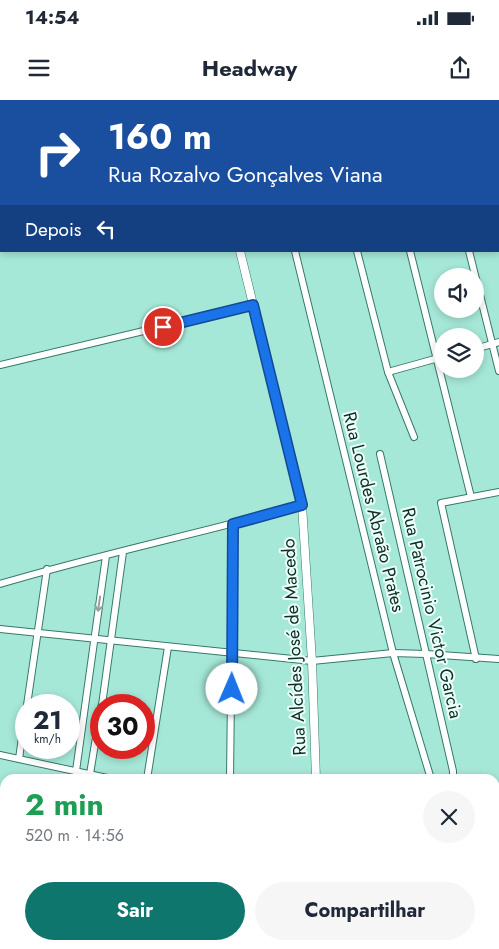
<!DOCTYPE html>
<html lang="pt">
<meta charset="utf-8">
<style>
body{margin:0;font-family:Jost,sans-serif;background:#f6f6f7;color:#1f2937;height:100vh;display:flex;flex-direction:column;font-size:19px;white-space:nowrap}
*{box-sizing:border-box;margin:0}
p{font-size:16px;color:#747a83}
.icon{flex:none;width:28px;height:28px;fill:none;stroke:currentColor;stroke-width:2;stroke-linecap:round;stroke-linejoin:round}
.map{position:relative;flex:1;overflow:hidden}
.drawer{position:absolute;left:0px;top:674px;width:500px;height:176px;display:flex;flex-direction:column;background:#fff;border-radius:15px 15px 0 0;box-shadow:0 2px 8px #0003}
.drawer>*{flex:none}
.top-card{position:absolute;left:0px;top:0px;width:500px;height:152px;box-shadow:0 2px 8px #0003;background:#1a4fa0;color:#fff;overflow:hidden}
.tools{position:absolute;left:434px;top:168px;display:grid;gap:10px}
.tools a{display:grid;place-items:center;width:50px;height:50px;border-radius:50%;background:#fff;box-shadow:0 2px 8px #0003;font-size:25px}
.speed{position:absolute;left:15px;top:594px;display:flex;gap:10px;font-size:25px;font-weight:700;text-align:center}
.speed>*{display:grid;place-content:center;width:65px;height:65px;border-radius:50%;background:#fff;box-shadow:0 2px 8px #0003;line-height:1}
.speed small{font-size:12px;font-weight:400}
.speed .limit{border:8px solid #d22;background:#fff;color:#111}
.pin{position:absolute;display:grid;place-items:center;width:42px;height:42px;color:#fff;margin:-21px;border:2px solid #fff;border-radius:50%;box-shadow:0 1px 5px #0007}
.me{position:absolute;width:55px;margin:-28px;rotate:1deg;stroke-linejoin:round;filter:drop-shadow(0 0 4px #0008)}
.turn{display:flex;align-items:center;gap:18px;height:105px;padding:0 25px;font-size:22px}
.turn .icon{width:65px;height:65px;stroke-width:2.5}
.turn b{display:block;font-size:35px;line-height:42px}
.then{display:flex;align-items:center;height:48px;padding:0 25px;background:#0003;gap:10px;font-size:19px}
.round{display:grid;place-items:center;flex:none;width:52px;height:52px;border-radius:26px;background:#f6f6f7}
.head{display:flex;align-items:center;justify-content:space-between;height:85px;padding:0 25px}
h1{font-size:30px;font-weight:700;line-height:38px;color:#1e9e55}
.cta{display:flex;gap:10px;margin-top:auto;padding:10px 25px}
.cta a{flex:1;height:58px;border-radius:30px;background:#0f766e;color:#fff;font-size:20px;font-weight:700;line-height:58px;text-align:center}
.cta a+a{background:#f6f6f7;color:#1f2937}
.status{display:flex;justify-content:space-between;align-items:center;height:35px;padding:0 25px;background:#fff;direction:ltr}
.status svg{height:14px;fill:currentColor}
header{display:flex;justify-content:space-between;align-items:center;height:65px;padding:0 25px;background:#fff;font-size:22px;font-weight:700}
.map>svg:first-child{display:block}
</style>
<div class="status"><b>14:54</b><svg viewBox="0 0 49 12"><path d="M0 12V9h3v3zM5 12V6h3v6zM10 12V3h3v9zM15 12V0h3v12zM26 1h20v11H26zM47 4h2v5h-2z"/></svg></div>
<header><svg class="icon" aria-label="menu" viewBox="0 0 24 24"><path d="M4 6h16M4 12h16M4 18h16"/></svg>Headway<svg class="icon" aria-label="share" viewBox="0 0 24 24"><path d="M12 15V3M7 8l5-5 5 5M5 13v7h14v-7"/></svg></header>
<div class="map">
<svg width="499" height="849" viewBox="0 0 499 849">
<rect width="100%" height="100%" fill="#a6e8d8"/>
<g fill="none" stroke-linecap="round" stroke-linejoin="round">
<defs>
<g id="minor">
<polyline points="137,0 138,1"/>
<polyline points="258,0 258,1"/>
<polyline points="319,0 319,1"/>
<polyline points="372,0 372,1"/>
<polyline points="431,0 431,1"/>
<polyline points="67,1 72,0"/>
<polyline points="276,1 281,0"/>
<polyline points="0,18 1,18"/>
<polyline points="0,86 1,91"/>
<polyline points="0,145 1,145"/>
<polyline points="295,151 393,553 431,679"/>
<polyline points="357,151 388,272 414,337"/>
<polyline points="410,151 471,397"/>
<polyline points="469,151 499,271"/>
<polyline points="475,249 499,242"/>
<polyline points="0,265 253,205"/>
<polyline points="388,272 442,257"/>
<polyline points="380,354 453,671 453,679"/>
<path d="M0,484c100,-30 202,-51 302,-79"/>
<polyline points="0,529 312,561 393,553 426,554 499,559"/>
<polyline points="476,559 441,403 499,392"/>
<polyline points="27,605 47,469"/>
<polyline points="102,605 123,452"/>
<polyline points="0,655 112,679"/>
<polyline points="19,659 26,608"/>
<polyline points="76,671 106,456"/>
<polyline points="90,674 101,607"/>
<polyline points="147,679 168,547"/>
<polyline points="230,679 233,424"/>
<polyline points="495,702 499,702"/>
<polyline points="320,849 499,847"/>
</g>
<g id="tertiary">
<polyline points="202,0 203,1"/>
<polyline points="240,151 302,405 312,561 316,679"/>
<polyline points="320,845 320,849"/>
</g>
</defs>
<use href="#minor" stroke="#37786b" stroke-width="8"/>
<use href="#tertiary" stroke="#37786b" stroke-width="9"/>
<use href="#minor" stroke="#fff" stroke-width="6"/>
<use href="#tertiary" stroke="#fff" stroke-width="8"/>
</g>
<defs><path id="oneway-shaft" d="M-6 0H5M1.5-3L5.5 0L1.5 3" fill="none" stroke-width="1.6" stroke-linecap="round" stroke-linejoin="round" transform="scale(1.25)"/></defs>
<use stroke="#94a09d" href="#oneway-shaft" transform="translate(99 504) rotate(98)"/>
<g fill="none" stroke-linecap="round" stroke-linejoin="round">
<defs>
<polyline id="route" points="163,227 253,205 302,405 233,424 232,589"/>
</defs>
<use href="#route" stroke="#114b97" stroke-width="12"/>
<use href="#route" stroke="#1a73e8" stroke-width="9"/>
</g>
<g text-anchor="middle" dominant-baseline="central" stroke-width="4" stroke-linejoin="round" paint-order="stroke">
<g font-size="18" fill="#112c26" stroke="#ebfff9">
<text transform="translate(374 412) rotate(76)">Rua Lourdes Abraão Prates</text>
<text transform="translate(432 513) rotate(77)">Rua Patrocinio Victor Garcia</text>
<text transform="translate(294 547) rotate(-93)">Rua Alcídes José de Macedo</text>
</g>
</g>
</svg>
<div class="tools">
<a><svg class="icon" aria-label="sound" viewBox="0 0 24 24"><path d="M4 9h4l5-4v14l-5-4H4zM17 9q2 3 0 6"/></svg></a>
<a><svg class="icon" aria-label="layers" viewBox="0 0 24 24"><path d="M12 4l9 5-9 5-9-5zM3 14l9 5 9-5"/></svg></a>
</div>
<div class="speed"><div>21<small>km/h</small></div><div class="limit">30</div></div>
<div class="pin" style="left:163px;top:227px;background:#d93025"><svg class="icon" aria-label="arrive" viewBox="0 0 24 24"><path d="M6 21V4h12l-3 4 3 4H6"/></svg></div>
<svg class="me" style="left:232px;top:589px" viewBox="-20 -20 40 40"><circle r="19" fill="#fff"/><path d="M0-13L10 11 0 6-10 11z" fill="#1a73e8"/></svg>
<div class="top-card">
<div class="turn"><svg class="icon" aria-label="right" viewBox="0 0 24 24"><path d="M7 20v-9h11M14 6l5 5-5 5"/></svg><div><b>160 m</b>Rua Rozalvo Gonçalves Viana</div></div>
<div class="then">Depois<svg class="icon" aria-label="left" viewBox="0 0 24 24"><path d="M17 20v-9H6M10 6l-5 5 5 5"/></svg></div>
</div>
<section class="drawer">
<div class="head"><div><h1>2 min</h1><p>520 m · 14:56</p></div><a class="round"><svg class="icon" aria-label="close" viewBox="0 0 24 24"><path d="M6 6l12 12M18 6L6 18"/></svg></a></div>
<div class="cta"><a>Sair</a><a>Compartilhar</a></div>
</section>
</div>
